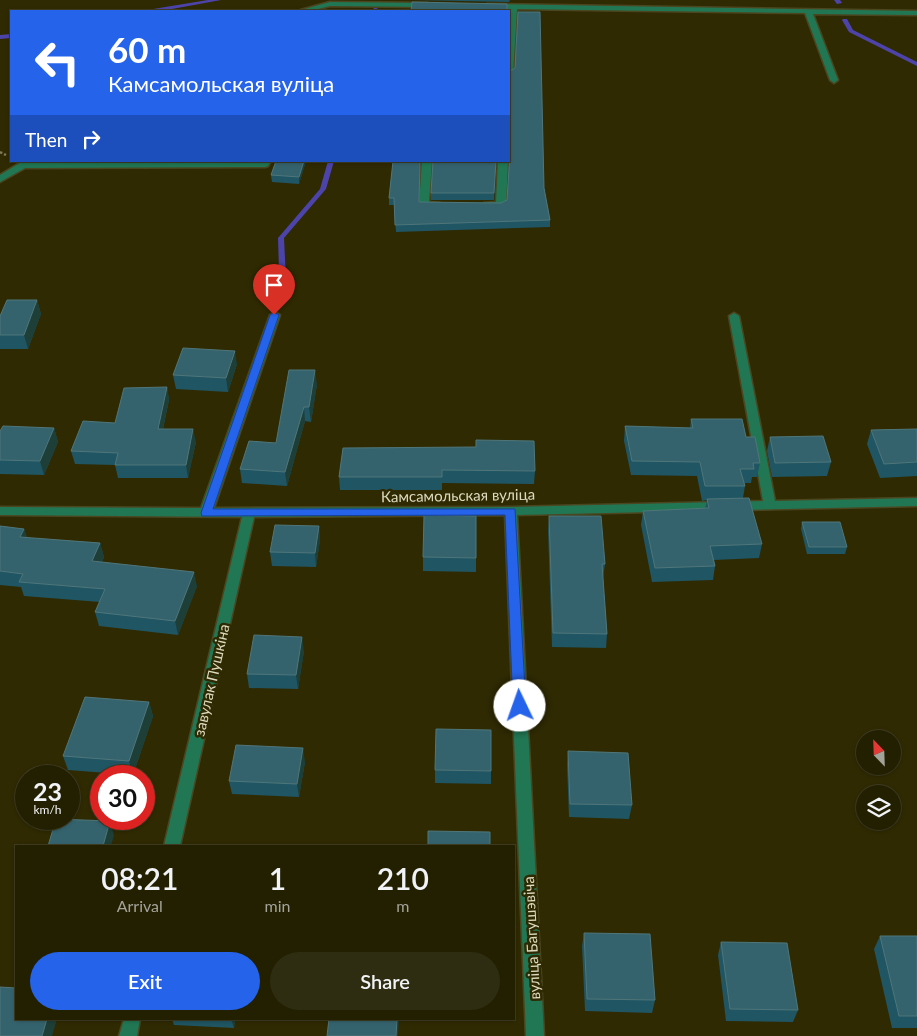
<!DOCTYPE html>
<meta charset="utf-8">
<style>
body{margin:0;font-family:Lato,sans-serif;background:#2f2d11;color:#f1f3f6;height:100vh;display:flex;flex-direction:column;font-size:19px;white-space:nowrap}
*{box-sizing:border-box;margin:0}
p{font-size:16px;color:#a3a399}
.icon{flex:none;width:28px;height:28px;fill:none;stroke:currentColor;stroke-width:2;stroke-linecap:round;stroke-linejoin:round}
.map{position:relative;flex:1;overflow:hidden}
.sheet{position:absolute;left:15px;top:845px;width:500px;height:175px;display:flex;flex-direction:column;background:#232002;border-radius:0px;box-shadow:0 1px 4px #0004,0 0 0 1px #403e24}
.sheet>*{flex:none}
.top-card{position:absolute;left:10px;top:10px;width:500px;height:152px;border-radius:0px;box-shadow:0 1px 4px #0004,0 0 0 1px #403e24;background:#2563eb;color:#fff;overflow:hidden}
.needle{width:32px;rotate:337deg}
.fabs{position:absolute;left:856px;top:730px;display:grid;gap:10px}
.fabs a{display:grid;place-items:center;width:45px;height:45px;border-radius:50%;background:#232002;box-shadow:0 1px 4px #0004,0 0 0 1px #403e24;font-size:25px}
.speed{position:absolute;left:15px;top:765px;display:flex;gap:10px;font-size:25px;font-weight:700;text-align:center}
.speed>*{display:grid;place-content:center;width:65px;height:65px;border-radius:50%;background:#232002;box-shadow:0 1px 4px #0004,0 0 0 1px #403e24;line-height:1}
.speed small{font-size:12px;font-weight:400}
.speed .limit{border:8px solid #d22;background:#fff;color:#111}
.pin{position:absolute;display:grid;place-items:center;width:42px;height:42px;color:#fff;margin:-51px -21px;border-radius:50% 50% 50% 0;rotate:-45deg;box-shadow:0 0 5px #0007}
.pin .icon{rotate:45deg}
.me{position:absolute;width:55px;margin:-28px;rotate:357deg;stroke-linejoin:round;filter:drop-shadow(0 0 4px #0008)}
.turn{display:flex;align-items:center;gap:18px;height:105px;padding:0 15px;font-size:22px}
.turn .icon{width:65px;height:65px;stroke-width:2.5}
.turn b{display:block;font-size:35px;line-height:42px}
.then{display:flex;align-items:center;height:48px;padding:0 15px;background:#0003;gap:10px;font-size:19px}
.eta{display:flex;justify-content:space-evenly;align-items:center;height:85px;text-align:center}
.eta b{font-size:30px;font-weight:600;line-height:35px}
.button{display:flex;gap:10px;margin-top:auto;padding:10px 15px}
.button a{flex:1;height:58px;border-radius:30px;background:#2563eb;color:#fff;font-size:20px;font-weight:600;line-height:58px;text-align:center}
.button a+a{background:#2f2d11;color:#f1f3f6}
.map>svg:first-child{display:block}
</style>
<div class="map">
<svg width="917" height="1036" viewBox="0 0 917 1036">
<rect width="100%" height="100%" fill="#2f2a02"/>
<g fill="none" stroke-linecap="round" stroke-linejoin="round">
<g fill="#4d44ab" fill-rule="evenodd">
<polygon points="208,0 221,0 161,11 150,11 153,9"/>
<polygon points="834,0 840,0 842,3 837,4"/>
<polygon points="375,7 378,9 377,11 371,11"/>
<polygon points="843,19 847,19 853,30 917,62 917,66 849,32 842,20"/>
<polygon points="11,34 11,38 0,39 0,35"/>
<polygon points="328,161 334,161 326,189 284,238 287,300 286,302 280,302 278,238 320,189"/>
</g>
<defs>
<g id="minor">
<polygon points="330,2 428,3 432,5 428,7 330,6 310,11 297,11"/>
<polygon points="487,4 917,11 917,15 813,14 838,80 834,83 830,80 805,13 517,9 513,74 509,77 509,9 490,8 487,8"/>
<polygon points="23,161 34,162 271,161 268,166 265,167 25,168 0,182 0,175"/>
<polygon points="422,161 432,161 429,202 440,203 440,207 424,208 419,205"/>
<polygon points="498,161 508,161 506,205 501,208 484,207 484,203 496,202"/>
<polygon points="275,312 280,315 214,508 511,507 763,501 729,316 734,313 739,316 775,501 917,498 917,506 517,515 544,1036 526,1036 505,515 254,517 180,846 164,846 242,517 0,515 0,507 201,508 270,315"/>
<polygon points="124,1019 140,1019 137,1036 119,1036"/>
</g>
</defs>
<use href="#minor" stroke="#4b4620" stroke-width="3"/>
<polyline stroke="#807c5a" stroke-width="2.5" stroke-dasharray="2.5 2" stroke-linecap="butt" points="0,152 6,155"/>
<use href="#minor" fill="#217754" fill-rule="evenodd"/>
</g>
<g fill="#205563">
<polygon points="413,0 510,0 509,2"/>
<polygon points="509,72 544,188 550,220 550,227 396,232 394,205 389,205 389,198 393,161 420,202 501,203 507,200 509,160"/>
<polygon points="276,161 306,161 299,184 272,182 271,175"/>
<polygon points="496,161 494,200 431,200 431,193"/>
<polygon points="37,300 41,314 28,349 0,349 0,316"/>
<polygon points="237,364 228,392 176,389 173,375"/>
<polygon points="317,384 311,422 305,421 287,486 242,483 240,469 276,443"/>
<polygon points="167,387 169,400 163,429 196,442 188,478 118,478 115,465 75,464 71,451 115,423"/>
<polygon points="691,419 746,437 760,463 757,477 752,477 751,483 744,483 745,486 743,498 762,544 759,558 714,560 715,566 713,580 652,582 641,525 643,511 705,509 707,500 702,501 697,476 631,475 624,441 625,426 690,428"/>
<polygon points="54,428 58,442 44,475 0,474 0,431"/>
<polygon points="917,429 917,476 880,478 867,444 871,430"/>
<polygon points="770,437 831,462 827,476 772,477 767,451"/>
<polygon points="343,448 535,471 534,484 442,483 442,490 340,490 339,477"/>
<polygon points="476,516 476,572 423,571 423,557"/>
<polygon points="549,516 605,564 603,578 607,634 606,648 552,647 548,530"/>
<polygon points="802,522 847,547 845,554 807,554 801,529"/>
<polygon points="0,526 24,529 27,538 100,543 104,557 102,562 197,586 178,635 99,626 95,612 100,602 24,596 21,587 0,585"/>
<polygon points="319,526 320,540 316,567 272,566 270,552"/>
<polygon points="304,651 298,689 249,688 247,674"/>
<polygon points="149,702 153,716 133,775 68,770 63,756"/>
<polygon points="568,751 632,805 629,819 569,817 567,765"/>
<polygon points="305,762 299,797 232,794 229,781"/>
<polygon points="435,770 491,771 491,784 435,783"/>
<polygon points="584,933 655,1000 652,1013 585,1011 582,946"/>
<polygon points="880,936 917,936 917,1028 892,1028 874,949"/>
<polygon points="721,942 798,1010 793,1022 726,1021 718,955"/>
<polygon points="172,1019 235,1019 234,1028 174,1025"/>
</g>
<g fill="#1e3e38">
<polygon points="304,161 306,161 299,184 299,177"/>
<polygon points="37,300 41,314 28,349 24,335"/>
<polygon points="235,351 237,364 228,392 226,378"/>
<polygon points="315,370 317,384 311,422 309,407"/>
<polygon points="167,387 169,400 160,442 158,429"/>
<polygon points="304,407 305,421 287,486 285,472"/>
<polygon points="54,428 58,442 44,475 40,461"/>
<polygon points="193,429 196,442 188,478 186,465"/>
<polygon points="319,526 320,540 316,567 315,553"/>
<polygon points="24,529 29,543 20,537"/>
<polygon points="100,543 104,557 96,575 92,561"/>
<polygon points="194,572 197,586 178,635 175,621"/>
<polygon points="302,637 304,651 298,689 296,675"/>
<polygon points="149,702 153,716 133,775 129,761"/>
<polygon points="303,748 305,762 299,797 297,784"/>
<polygon points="110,821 114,835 111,846 103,846"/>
<polygon points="47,1019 57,1019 52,1036 42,1036"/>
<polygon points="231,1019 235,1019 234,1028"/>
<polygon points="397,1019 399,1019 398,1036 396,1036"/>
</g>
<g fill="#35636d" stroke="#4f767a">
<polygon points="412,2 507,4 507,11 411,11"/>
<polygon points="518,12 540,12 544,188 550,220 395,225 394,198 389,198 393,161 420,161 419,202 501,203 507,200 510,153 509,153 509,72 515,68"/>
<polygon points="276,161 304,161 299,177 271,175"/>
<polygon points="433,161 496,161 494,193 431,193"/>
<polygon points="7,300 37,300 24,335 0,335 0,316"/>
<polygon points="183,348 235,351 226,378 173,375"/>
<polygon points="289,370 315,370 309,407 304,407 285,472 240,469 249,441 276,443"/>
<polygon points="167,387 158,429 193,429 186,465 115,465 118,453 71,451 83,421 115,423 124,388"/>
<polygon points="691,419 742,419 746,437 755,437 760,463 753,463 754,469 740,469 745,486 705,486 700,462 632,461 625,426 693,428"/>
<polygon points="3,426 54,428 40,461 0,460 0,431"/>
<polygon points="917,429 917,462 884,464 871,430"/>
<polygon points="823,436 831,462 775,463 770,437"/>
<polygon points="476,440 534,441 535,471 442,470 442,477 339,477 343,448 476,447"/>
<polygon points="749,498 762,544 710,546 715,566 655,568 643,511 709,508 707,499"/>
<polygon points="424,515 476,516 476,558 423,557"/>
<polygon points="549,516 601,516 605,564 602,564 607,634 553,633"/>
<polygon points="802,522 840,522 847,547 809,547"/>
<polygon points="275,525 319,526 315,553 270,552"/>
<polygon points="0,526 24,529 20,537 100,543 92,561 194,572 175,621 95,612 105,589 19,582 23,574 0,571"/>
<polygon points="254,635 302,637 296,675 247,674"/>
<polygon points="85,697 149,702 129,761 63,756"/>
<polygon points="436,729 491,730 491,771 435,770"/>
<polygon points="236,745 303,748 297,784 229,781"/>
<polygon points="568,751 628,753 632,805 570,804"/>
<polygon points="56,819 110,821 103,846 48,846"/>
<polygon points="428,831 490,832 490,846 428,846"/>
<polygon points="584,933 650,934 655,1000 587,999"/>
<polygon points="880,936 917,936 917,1016 899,1016"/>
<polygon points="721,942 787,943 798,1010 730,1009"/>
<polygon points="0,987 16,988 16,1019 47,1019 42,1036 0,1036"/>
<polygon points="329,1019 397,1019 396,1036 327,1036"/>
</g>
<polygon fill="#2563eb" stroke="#184099" points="274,312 279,315 213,509 515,509 526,706 524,709 520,711 515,709 513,706 505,515 202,516 201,513 270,315"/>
<g text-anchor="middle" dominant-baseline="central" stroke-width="5" stroke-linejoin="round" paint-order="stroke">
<g font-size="15" fill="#dddac0" stroke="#2f2a02">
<text transform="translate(458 495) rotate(-1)">Камсамольская вуліца</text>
<text transform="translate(211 680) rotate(-77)">завулак Пушкіна</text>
<text transform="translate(531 938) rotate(-93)">вуліца Багушэвіча</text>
</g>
</g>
</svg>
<div class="fabs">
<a><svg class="needle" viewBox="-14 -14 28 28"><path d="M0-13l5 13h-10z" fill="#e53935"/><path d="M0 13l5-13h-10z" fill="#a3a399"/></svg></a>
<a><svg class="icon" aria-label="layers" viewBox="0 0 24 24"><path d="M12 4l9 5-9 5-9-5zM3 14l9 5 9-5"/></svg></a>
</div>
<div class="speed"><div>23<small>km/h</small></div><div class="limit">30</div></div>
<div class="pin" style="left:274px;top:315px;background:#d93025"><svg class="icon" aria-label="arrive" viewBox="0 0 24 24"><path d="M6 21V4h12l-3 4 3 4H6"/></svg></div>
<svg class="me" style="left:520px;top:706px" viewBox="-20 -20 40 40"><circle r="19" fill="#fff"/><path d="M0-13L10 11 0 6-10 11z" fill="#2563eb"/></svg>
<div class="top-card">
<div class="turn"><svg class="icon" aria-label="left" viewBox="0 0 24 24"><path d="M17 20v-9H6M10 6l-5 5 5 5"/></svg><div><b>60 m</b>Камсамольская вуліца</div></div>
<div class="then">Then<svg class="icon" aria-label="right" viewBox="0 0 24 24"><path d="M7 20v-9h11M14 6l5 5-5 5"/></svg></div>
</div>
<section class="sheet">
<div class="eta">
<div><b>08:21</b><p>Arrival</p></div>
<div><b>1</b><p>min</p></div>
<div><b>210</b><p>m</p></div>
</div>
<div class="button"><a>Exit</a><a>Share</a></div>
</section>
</div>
